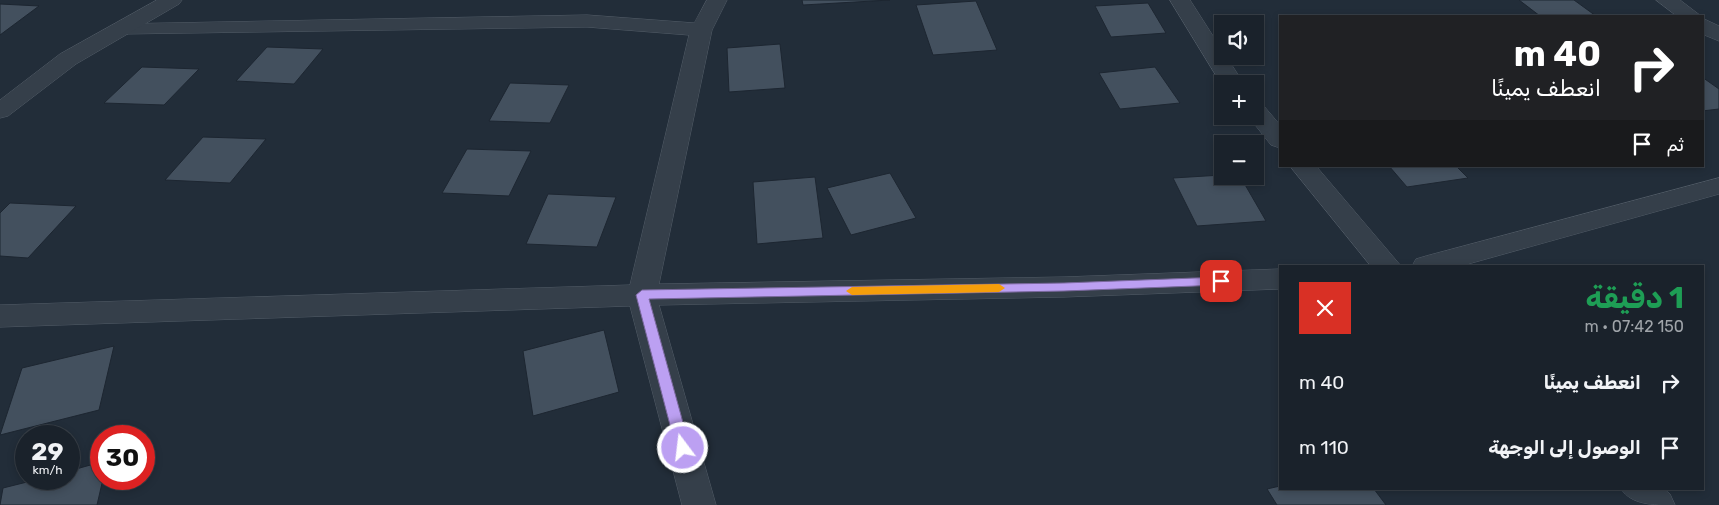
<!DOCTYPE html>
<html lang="ar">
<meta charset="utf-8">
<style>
body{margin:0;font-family:Rubik,Cairo,sans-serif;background:#232a33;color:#f1f3f6;direction:rtl;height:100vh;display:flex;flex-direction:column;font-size:19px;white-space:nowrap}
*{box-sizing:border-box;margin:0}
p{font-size:16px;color:#9fa4a9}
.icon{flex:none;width:28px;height:28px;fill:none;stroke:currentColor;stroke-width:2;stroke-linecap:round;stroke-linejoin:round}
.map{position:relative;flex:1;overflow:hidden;direction:ltr}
.drawer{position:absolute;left:1279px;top:265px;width:425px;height:225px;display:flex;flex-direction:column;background:#1a222b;border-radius:0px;box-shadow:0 2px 8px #0003,0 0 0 1px #383f47;direction:rtl}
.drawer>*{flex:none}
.banner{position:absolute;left:1279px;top:15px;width:425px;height:152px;border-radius:0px;box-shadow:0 2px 8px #0003,0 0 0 1px #383f47;direction:rtl;background:#202124;color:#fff;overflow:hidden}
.buttons{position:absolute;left:1214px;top:15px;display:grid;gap:10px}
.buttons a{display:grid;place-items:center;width:50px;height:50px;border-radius:0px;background:#1a222b;box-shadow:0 2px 8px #0003,0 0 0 1px #383f47;font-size:25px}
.speed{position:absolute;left:15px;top:425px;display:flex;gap:10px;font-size:25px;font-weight:700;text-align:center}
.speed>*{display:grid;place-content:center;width:65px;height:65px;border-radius:50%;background:#1a222b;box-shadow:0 2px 8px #0003,0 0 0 1px #383f47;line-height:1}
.speed small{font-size:12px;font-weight:400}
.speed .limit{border:8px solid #d22;background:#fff;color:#111}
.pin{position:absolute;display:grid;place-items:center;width:42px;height:42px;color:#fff;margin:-21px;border-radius:10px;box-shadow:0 2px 8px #0006}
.me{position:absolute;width:55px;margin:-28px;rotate:345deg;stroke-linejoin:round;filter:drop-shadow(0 0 4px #0008)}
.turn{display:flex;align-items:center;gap:18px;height:105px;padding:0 20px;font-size:22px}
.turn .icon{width:65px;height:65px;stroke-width:2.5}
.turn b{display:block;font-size:35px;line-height:42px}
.then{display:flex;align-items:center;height:48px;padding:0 20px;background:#0003;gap:10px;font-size:19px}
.round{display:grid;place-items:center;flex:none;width:52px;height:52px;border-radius:0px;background:#232a33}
.head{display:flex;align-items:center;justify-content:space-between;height:85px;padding:0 20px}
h1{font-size:30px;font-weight:700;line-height:38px;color:#1e9e55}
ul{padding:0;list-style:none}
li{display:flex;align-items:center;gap:15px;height:65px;padding:0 20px}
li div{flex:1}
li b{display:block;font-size:19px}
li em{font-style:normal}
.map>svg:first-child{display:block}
</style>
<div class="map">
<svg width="1719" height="505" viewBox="0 0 1719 505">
<rect width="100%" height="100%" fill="#222d39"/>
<g fill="#43505e" stroke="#1d2631">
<polygon points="802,0 890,0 803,5"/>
<polygon points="1519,0 1574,0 1596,16 1540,16"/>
<polygon points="976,1 997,50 933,55 916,5"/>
<polygon points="1148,3 1166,33 1111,37 1095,6"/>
<polygon points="0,4 39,6 0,35"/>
<polygon points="780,44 785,88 729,92 727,48"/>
<polygon points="267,47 323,49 294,84 236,81"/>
<polygon points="142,67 199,69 164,105 104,103"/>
<polygon points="1155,67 1180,103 1120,109 1099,73"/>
<polygon points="1702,77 1719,89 1719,109 1702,111"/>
<polygon points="510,83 569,85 550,123 489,121"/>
<polygon points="203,137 266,139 230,183 165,180"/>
<polygon points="467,149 531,151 509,196 442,193"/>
<polygon points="1389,166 1456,166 1468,178 1407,187"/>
<polygon points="890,173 916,218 851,235 827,188"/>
<polygon points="1222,175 1240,176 1266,221 1197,226 1173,178"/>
<polygon points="815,177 823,238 757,244 753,182"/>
<polygon points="548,194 616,197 597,247 526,244"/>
<polygon points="10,203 76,206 28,258 0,256 0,213"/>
<polygon points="604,330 619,392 533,416 523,351"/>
<polygon points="114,346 99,410 0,435 22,368"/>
<polygon points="101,462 103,479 97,505 0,505 3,488 39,479 69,479 69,471"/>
<polygon points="1280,486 1280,489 1374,489 1386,505 1277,505 1267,489"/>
</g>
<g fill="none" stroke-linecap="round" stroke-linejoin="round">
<defs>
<g id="minor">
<polygon points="707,0 727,0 712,30 659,284 1064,277 1280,269 1280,289 1064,297 659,305 716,505 682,505 630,306 0,327 0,305 630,285 689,35 587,27 123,34 116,32 112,28 116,24 587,15 694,23"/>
<polygon points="1170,0 1190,0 1222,50 1222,56 1226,56 1244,84 1222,85"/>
<polygon points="1656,0 1680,0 1701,16 1677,16"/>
<polygon points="1702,18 1719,26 1719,41 1702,34"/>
<polygon points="1255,103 1263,105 1280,125 1280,148 1271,145 1248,116 1255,116"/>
<polygon points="1290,166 1316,166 1401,266 1371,266"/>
<polygon points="1719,178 1719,194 1461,266 1412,266 1416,259 1426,256"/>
<path d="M1621,489h43l6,5 5,11c-23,0 -43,0 -54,-16z"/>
</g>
<polygon id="tertiary" points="157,0 182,0 179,4 76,64 8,116 0,118 0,100 60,54"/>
</defs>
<use href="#minor" stroke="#535d68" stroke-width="1"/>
<use href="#tertiary" stroke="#535d68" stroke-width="1"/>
<use href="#minor" fill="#353f4a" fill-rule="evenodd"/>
<use href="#tertiary" fill="#353f4a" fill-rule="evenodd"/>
</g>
<polygon fill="#bca0f2" stroke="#7a689d" points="1221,277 1227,281 1221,285 1064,291 649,299 690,448 688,452 678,452 676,448 636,295 642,290 1064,283"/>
<polygon fill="#f59e0b" points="999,284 1005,288 999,292 852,295 846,291 852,287"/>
</svg>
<div class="buttons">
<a><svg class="icon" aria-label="sound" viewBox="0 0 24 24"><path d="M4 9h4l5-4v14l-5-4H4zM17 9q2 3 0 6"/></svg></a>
<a>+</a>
<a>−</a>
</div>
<div class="speed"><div>29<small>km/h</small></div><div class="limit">30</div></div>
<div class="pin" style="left:1221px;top:281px;background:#d93025"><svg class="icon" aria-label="arrive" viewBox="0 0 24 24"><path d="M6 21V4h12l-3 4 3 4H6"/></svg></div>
<svg class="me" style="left:683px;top:448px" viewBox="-20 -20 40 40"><circle r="17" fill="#bca0f2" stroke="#fff" stroke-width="3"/><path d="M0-11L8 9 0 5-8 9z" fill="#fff"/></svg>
<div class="banner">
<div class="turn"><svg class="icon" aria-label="right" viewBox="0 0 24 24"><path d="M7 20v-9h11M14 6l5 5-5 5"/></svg><div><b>40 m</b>انعطف يمينًا</div></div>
<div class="then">ثم<svg class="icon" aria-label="arrive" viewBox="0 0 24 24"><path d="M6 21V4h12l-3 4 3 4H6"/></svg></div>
</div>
<section class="drawer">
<div class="head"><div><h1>1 دقيقة</h1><p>150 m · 07:42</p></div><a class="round" style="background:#d93025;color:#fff"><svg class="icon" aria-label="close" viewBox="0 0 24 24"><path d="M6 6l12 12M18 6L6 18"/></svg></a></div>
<ul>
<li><svg class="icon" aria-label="right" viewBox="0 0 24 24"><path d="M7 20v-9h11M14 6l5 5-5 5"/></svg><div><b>انعطف يمينًا</b></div><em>40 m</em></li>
<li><svg class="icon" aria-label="arrive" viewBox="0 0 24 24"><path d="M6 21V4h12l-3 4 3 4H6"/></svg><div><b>الوصول إلى الوجهة</b></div><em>110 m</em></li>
</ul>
</section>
</div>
